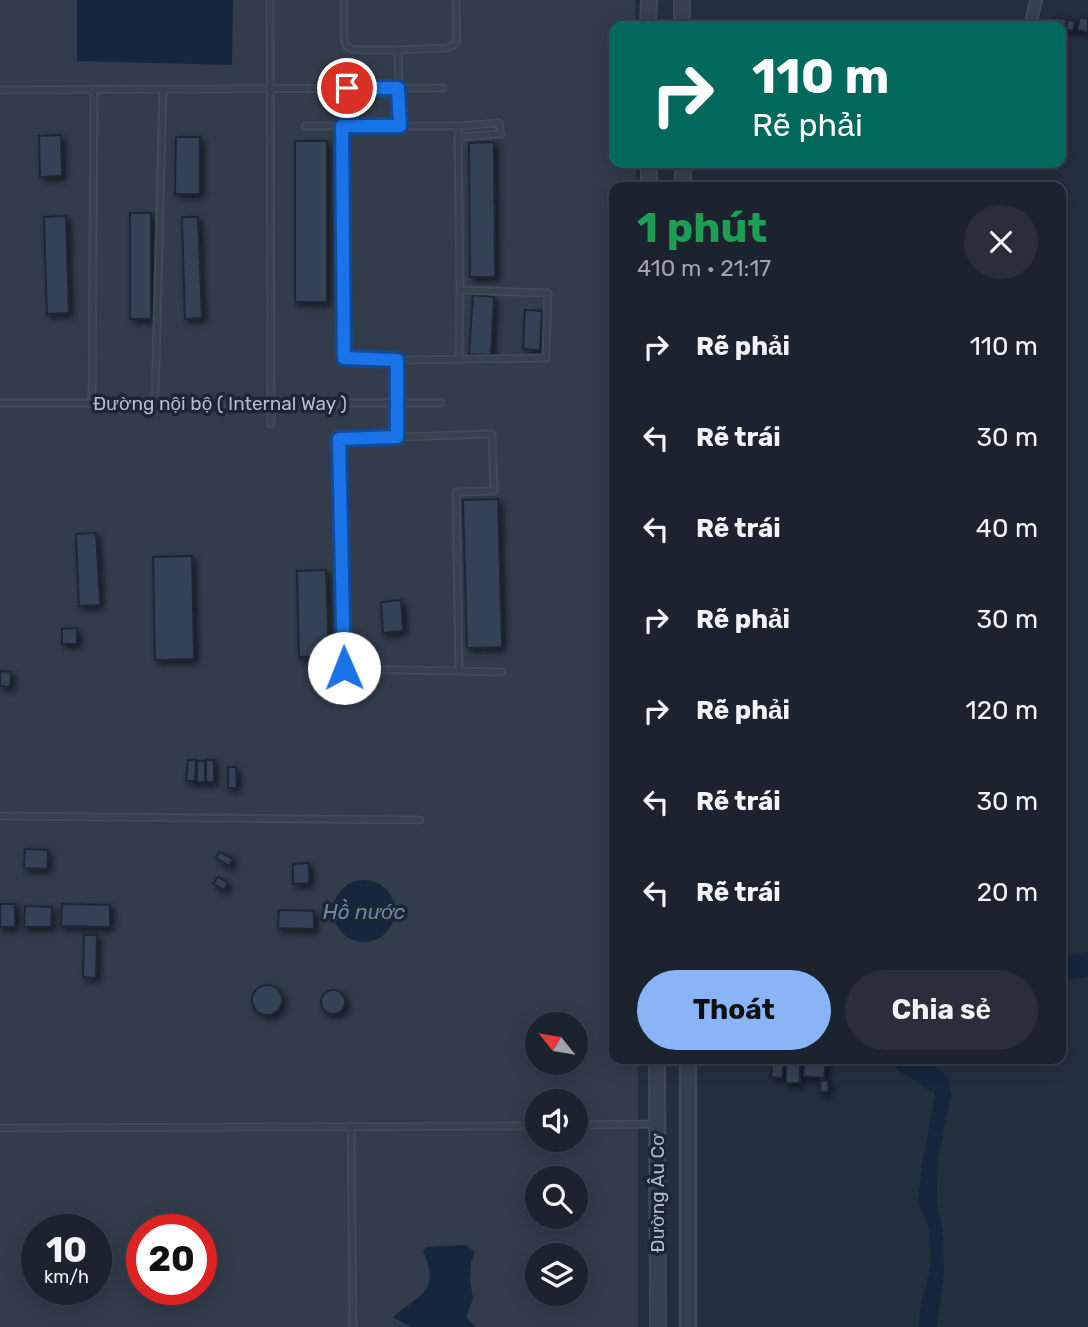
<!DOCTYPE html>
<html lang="vi">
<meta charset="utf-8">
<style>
body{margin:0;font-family:Rubik,sans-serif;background:#282f3a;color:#f1f3f6;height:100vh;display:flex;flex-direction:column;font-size:26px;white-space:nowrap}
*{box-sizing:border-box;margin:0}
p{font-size:23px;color:#a0a4aa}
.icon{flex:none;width:38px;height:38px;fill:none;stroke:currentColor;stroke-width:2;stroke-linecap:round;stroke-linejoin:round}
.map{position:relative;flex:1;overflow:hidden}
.sheet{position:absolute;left:609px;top:182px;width:457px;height:882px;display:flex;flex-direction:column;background:#1b232e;border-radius:14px;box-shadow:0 4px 18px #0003,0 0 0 2px #39404a}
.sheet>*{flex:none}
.banner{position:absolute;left:609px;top:21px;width:457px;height:147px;border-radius:14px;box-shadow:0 4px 18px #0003,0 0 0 2px #39404a;background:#00695c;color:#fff;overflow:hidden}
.needle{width:46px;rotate:300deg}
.tools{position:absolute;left:525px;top:1012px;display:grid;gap:14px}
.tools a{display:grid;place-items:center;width:63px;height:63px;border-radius:50%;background:#1b232e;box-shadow:0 4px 18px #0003,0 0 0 2px #39404a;font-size:35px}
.speed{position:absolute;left:21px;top:1214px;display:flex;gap:14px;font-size:35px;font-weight:700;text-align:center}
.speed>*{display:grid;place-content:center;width:91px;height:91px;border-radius:50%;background:#1b232e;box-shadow:0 4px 18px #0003,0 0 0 2px #39404a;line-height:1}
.speed small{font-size:18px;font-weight:400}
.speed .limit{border:10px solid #d22;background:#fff;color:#111}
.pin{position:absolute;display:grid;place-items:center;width:60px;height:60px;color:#fff;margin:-30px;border:4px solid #fff;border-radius:50%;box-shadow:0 2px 7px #0007}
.me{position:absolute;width:77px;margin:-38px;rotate:359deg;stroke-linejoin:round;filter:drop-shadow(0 0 5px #0008)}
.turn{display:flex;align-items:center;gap:24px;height:147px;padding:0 28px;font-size:32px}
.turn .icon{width:91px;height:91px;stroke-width:2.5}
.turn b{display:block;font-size:49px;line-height:60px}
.round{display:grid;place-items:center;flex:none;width:74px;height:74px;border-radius:37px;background:#282f3a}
.headline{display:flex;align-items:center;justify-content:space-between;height:119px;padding:0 28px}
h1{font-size:42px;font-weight:700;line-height:52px;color:#1e9e55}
.button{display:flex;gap:14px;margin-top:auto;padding:14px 28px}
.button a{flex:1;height:80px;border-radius:42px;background:#8ab4f8;color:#111;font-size:28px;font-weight:700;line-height:80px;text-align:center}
.button a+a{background:#282f3a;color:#f1f3f6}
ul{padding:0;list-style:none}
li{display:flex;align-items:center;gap:21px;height:91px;padding:0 28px}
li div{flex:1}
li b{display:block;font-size:26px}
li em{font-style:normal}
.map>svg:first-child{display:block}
</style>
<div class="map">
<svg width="1088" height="1327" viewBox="0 0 1088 1327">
<defs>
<filter id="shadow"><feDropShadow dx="3.5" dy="3.5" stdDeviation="3.5" flood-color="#0009"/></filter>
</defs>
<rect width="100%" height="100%" fill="#242f3e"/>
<path fill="#323c4b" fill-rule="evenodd" d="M0,0h635v26h-21v137h22v24h-22v872h24v268h-638zM537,1024h39v38h-39zM537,1101h39v38h-39zM537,1178h39v38h-39zM37,1230h59v60h-59zM142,1230h59v60h-59zM537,1255h39v38h-39z"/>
<g fill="#17263c">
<polygon points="77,0 233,0 232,65 77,61"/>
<circle cx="364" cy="911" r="31"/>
<polygon points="1088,952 1088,977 1066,980 1061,978 1061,955 1064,956"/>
<polygon points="891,1059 929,1059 948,1078 951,1095 938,1157 937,1199 943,1237 944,1273 937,1327 919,1327 920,1309 931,1265 929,1230 918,1200 922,1166 935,1094 898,1070"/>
<path d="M466,1245l9,7 -4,9 -1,19 3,19 -7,18 10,10h-66l-17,-10c27,-23 48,-26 30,-66l3,-4z"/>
</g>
<g fill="#364354" stroke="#1f2835" stroke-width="2" filter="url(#shadow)">
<polygon points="1055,17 1067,20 1065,28 1054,26"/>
<polygon points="1080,17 1088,19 1088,32 1077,30"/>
<polygon points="1068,20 1075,21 1073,31 1066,29"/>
<polygon points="61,135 62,176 40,177 39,136"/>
<polygon points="176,137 200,137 200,194 175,194"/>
<rect x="295" y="141" width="32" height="161"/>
<polygon points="494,142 495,277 470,277 469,143"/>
<rect x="130" y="213" width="21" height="106"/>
<polygon points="66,216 69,313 47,314 44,217"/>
<polygon points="182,217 198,217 202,318 185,319"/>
<polygon points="473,295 494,297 491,355 469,354"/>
<polygon points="525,310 542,311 540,350 523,349"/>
<polygon points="498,499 502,647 467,648 463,500"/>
<polygon points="96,533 100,605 79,606 76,534"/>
<polygon points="192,556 194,659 155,660 153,557"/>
<polygon points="326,570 329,656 299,657 297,571"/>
<polygon points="401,600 403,631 383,633 381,602"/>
<polygon points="77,628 77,644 62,644 62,629"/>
<polygon points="0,671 11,672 10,687 0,686"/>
<polygon points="188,760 196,760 195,781 186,781"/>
<rect x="206" y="760" width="8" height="22"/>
<rect x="197" y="761" width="8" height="21"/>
<polygon points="228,767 236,767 237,788 228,788"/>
<polygon points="25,849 48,850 47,869 24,868"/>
<polygon points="219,852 233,859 229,866 216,858"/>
<polygon points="309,863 309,883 293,884 293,864"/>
<polygon points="218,877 228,883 224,890 213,884"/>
<rect x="0" y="904" width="15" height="23"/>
<polygon points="62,904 110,905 110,927 61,926"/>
<polygon points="25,906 52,907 51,927 24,927"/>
<polygon points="279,910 314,911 314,929 278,928"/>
<polygon points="84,935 97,935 96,978 83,977"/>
<circle cx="267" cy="1000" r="15"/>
<circle cx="333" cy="1002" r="12"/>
<polygon points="805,1059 826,1059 824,1078 803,1076"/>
<rect x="786" y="1062" width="14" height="21"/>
<polygon points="772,1064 783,1065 782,1078 771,1077"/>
<polygon points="821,1080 828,1081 828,1092 820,1092"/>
</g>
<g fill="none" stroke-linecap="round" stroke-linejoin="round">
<defs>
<g id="service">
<polyline points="270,0 271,424"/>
<polyline points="344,0 344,38 346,46 354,50 398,50"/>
<polyline points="0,90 443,88"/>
<polyline points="305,126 458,126"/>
<polyline points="342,126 344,358 397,360"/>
<polyline points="400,126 398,50 446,48 454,45 457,39 456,0"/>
<polyline points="459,359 460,290"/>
<polyline points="0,403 441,403"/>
<polyline points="92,403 94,90"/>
<polyline points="155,403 163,89"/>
<polygon points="492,434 494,491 456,492 459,671 344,669 339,439"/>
<polyline points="397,437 397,360 546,358 548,293 460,290 458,126 499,123 501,134 459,137"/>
<polyline points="459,671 502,672"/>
<polyline points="0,816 420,820"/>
<polyline points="576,1125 657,1124"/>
<polyline points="351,1126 353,1327"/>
<polyline points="0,1128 537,1126"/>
</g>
<polyline id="minor" points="1030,26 1036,0"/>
<g id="tertiary">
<polyline points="682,0 682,26"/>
<polyline points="648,26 649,0"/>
<polyline points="649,163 649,187"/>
<polyline points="683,163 683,187"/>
<polyline points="657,1059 658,1327"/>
<polyline points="688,1059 688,1327"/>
</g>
</defs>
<use href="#service" stroke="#414a57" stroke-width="9"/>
<use href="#minor" stroke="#414a57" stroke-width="14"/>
<use href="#tertiary" stroke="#414a57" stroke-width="18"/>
<use href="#service" stroke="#38414e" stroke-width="5"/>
<use href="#minor" stroke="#38414e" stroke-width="10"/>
<use href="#tertiary" stroke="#38414e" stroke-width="14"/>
</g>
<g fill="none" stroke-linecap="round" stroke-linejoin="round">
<defs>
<polyline id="route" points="344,668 339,439 397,437 397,360 344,358 342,126 400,126 398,88 347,88"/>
</defs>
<use href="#route" stroke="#114b97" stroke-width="18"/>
<use href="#route" stroke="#1a73e8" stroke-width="12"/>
</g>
<g text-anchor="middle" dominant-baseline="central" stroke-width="7" stroke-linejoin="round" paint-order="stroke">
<g font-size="19" fill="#b4bcc9" stroke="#1d2633">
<text x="220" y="403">Đường nội bộ ( Internal Way )</text>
<text transform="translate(657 1193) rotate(-90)">Đường Âu Cơ</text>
</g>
<g font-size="21" font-style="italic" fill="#6d86a8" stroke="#1d2633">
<text x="364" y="911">Hồ nước</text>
</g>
</g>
</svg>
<div class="tools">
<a><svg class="needle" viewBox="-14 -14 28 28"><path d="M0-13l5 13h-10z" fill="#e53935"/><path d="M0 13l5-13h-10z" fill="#a0a4aa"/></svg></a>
<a><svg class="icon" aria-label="sound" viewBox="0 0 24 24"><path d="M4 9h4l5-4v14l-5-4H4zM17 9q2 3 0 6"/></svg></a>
<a><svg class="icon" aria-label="search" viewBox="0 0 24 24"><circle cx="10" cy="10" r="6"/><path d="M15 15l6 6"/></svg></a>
<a><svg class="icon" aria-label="layers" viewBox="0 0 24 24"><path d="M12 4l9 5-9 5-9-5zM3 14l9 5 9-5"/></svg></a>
</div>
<div class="speed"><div>10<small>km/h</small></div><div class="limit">20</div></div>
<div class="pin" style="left:347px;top:88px;background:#d93025"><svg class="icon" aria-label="arrive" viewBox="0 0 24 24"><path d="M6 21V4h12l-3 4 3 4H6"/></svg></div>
<svg class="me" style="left:344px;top:668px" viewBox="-20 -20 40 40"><circle r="19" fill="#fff"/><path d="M0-13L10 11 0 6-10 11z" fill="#1a73e8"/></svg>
<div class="banner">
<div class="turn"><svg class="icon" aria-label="right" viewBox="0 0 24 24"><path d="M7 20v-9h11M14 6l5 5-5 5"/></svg><div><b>110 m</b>Rẽ phải</div></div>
</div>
<section class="sheet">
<div class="headline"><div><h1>1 phút</h1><p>410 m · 21:17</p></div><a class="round"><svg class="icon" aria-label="close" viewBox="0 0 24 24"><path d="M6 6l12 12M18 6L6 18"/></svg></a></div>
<ul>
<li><svg class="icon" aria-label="right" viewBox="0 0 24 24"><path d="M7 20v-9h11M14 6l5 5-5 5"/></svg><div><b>Rẽ phải</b></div><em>110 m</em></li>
<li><svg class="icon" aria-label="left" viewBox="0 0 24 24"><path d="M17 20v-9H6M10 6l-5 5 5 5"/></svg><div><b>Rẽ trái</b></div><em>30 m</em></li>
<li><svg class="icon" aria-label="left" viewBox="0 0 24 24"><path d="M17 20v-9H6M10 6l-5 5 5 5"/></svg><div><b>Rẽ trái</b></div><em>40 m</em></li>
<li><svg class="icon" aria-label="right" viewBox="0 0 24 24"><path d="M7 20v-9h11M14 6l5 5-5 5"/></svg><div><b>Rẽ phải</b></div><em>30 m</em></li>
<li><svg class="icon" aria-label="right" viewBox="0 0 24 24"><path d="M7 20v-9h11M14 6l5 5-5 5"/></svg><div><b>Rẽ phải</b></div><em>120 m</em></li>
<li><svg class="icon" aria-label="left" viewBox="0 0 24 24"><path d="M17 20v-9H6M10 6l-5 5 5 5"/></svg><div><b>Rẽ trái</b></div><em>30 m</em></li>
<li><svg class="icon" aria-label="left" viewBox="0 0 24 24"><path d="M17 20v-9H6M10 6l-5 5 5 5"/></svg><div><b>Rẽ trái</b></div><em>20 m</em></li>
</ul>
<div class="button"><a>Thoát</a><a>Chia sẻ</a></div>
</section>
</div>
